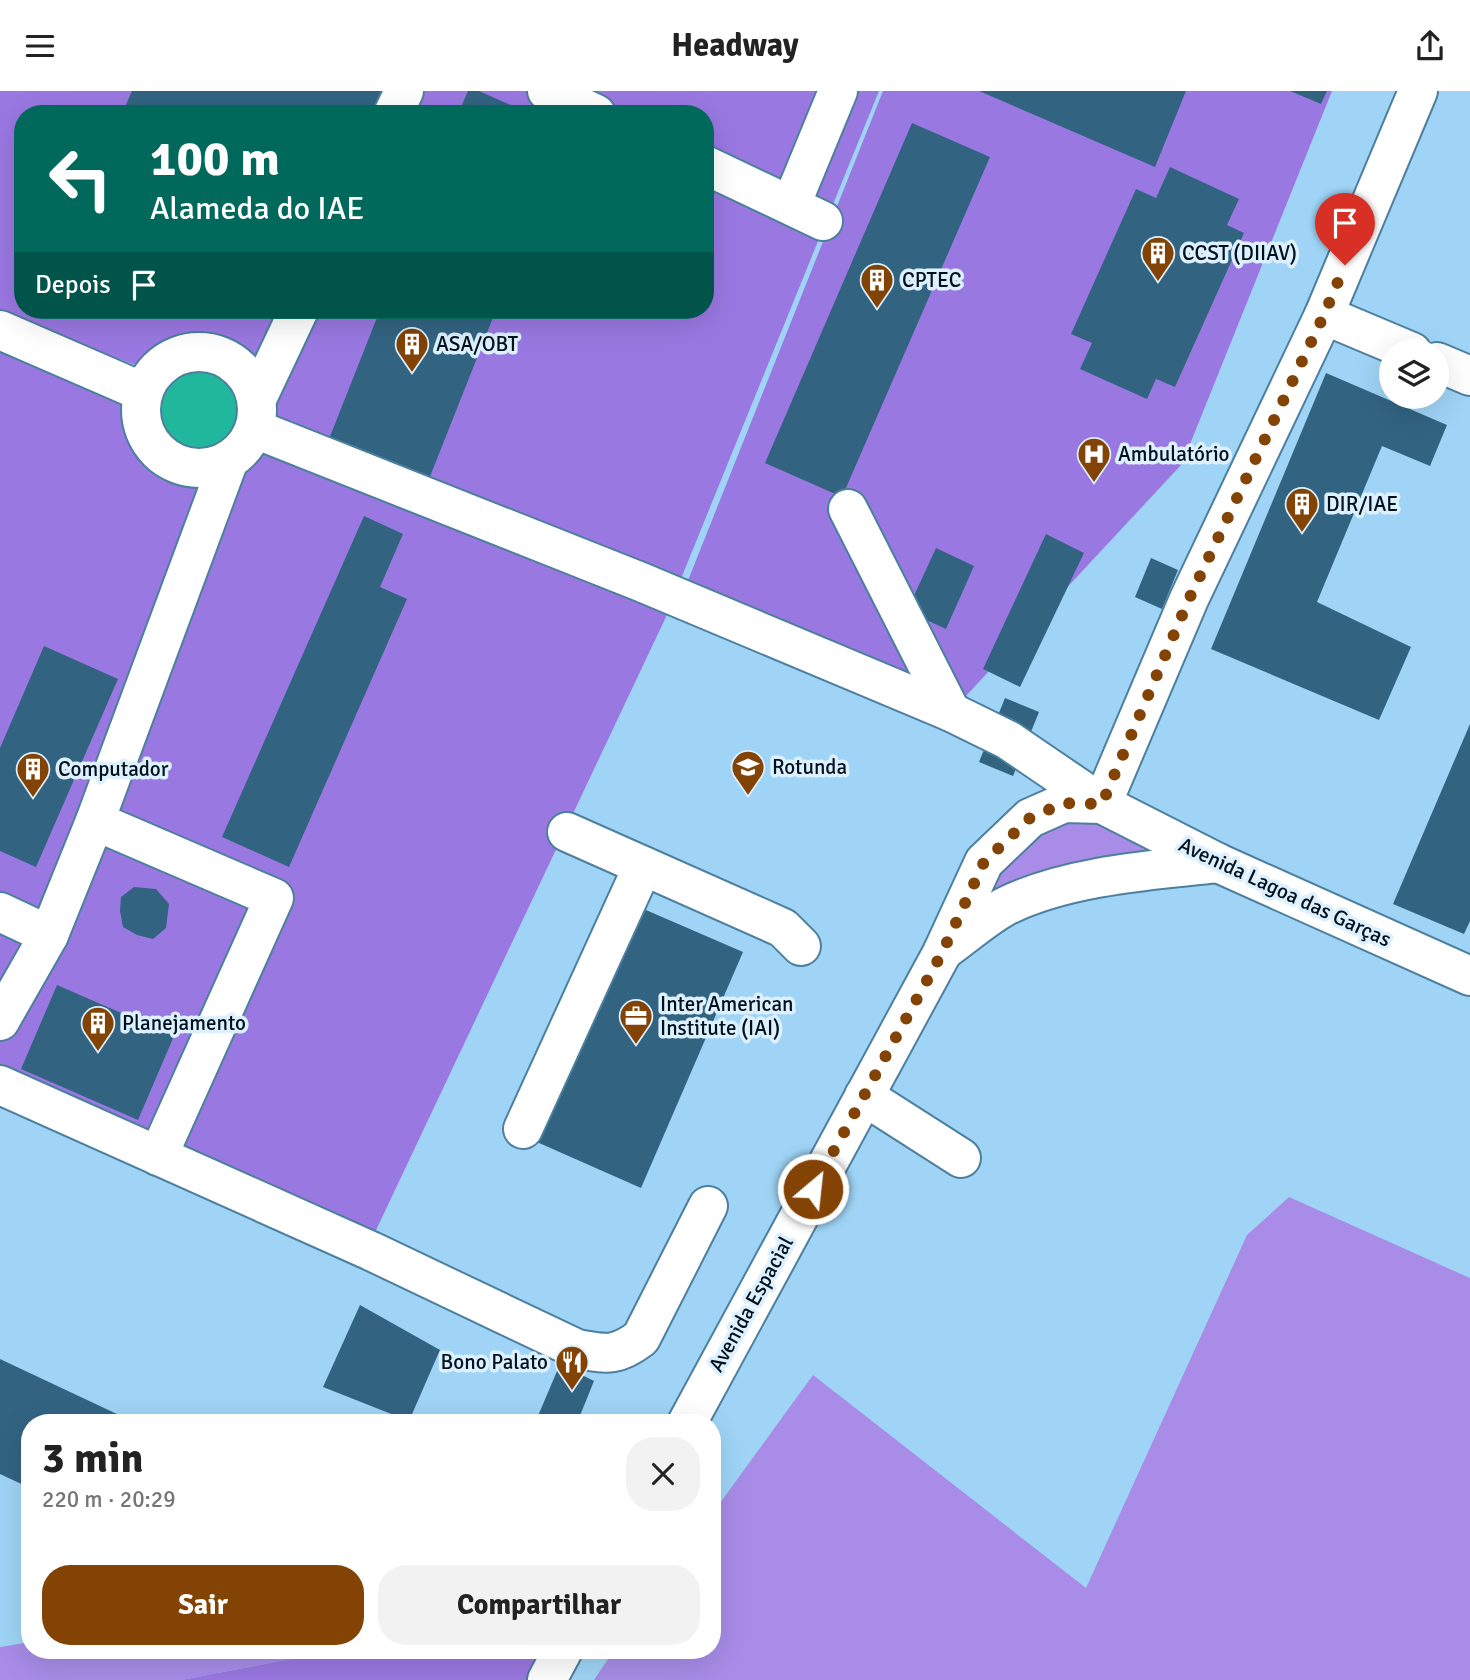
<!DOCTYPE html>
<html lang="pt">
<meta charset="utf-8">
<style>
body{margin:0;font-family:Signika,sans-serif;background:#f2f2f2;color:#222;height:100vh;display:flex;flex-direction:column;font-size:26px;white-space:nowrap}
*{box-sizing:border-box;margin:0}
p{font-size:23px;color:#767676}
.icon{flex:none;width:38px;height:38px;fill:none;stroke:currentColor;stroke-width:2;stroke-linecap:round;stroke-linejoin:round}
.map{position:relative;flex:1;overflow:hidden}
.details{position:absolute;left:21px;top:1323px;width:700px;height:245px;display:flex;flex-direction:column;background:#fff;border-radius:28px;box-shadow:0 7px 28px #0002}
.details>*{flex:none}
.banner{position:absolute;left:14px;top:14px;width:700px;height:214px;border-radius:28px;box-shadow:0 7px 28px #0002;background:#00695c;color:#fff;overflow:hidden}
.fabs{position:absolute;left:1379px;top:248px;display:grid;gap:14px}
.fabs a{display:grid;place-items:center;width:70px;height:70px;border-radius:50%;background:#fff;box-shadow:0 7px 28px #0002;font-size:35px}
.pin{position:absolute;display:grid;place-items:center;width:60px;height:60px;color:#fff;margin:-72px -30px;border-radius:50% 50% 50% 0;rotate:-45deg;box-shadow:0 0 7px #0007}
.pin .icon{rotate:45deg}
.me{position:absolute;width:77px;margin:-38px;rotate:28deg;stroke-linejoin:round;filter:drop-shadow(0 0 5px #0008)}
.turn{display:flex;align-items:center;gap:24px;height:147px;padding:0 21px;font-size:32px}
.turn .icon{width:91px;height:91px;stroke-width:2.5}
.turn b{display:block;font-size:49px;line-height:60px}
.then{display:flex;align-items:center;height:66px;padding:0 21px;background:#0003;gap:14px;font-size:26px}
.round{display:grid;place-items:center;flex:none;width:74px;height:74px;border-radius:28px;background:#f2f2f2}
.head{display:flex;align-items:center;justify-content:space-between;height:119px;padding:0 21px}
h1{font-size:42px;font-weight:700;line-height:52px}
.primary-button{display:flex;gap:14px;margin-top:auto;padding:14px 21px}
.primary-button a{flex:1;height:80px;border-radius:28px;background:#824304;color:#fff;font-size:28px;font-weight:700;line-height:80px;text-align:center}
.primary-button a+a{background:#f2f2f2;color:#222}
header{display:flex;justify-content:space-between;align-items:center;height:91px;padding:0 21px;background:#fff;font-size:32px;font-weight:700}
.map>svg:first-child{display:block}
</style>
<header><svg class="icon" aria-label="menu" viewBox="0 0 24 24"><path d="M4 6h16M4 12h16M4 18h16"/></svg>Headway<svg class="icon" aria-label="share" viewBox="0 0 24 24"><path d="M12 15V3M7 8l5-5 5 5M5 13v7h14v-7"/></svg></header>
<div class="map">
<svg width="1470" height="1589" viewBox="0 0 1470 1589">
<rect width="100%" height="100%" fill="#9fd4f6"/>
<g fill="#a88ce8">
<polygon points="1078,721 1183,766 971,826 994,783 1035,740"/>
<polygon points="1289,1106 1470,1187 1470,1589 594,1589 614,1559 712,1559 712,1423 813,1284 1086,1497 1247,1144"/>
<polygon points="30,1551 30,1559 338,1559 181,1589 0,1589 0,1556"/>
</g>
<g fill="#9a78e2" fill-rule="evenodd">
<path d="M0,0h879l-203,500 -416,-180 -260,-96zM23,23h682v196h-682z"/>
<polygon points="883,0 1332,0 1182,373 951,621 681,507"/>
<polygon points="0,244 247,339 47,843 0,930"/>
<polygon points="256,342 674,509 369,1154 0,989 0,937 52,844"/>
<polygon points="338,1559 547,1559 539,1589 181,1589"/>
</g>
<circle fill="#21b79d" cx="200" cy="319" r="43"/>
<g fill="#326482">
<polygon points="132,0 384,0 375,23 122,23"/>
<polygon points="468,0 479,0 531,23 458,23"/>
<polygon points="979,0 1186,0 1155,76"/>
<polygon points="1290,0 1327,0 1321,13"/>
<polygon points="912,32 990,66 842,406 765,372"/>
<polygon points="1170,76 1239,108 1227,134 1244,142 1175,296 1156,288 1147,308 1080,278 1092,252 1071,243 1136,98 1156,107"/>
<polygon points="380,219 496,219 429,388 329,348"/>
<polygon points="1326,282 1447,334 1430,375 1382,355 1317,511 1411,556 1379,629 1211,558"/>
<polygon points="364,425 403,443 380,496 407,508 289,776 222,746"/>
<polygon points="1046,443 1084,462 1020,596 983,578"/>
<polygon points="936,457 974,475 946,538 907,520"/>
<polygon points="1151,467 1178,479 1162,518 1135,506"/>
<polygon points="44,555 118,588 36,776 0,760 0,657"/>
<polygon points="1005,607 1039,621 1013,685 979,671"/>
<polygon points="1470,633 1470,830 1464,843 1393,813"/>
<polygon points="134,796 156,798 169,813 166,837 153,848 137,844 123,836 120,820 121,806"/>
<polygon points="632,813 743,861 641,1097 530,1048"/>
<polygon points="57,894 174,945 138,1029 21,978"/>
<polygon points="360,1214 440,1259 409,1330 323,1296"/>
<polygon points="0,1268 136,1332 30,1332 30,1397 0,1383"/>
<polygon points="560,1273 594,1290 577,1332 535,1332"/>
</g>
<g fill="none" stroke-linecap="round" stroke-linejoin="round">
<defs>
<g id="minor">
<polyline points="547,0 596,23"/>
<polyline points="393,23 404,0"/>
<polyline points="705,74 823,130"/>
<polyline points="791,114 838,0"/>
<polyline points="1324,224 1412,261"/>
<polyline points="0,239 143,301"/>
<circle cx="199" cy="319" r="58"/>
<polyline points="1437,271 1470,285"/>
<polyline points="257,308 299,219"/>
<polyline points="255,338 641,491 951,621 1008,649 1102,713 1218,772 1470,885"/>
<polyline points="848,418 951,621"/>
<polyline points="1102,713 1189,508 1324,224 1418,0"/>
<polyline points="95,730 274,807 158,1065"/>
<polyline points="567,741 783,837 801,855"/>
<polyline points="0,821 49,844"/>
<path d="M943,860c20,-14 40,-32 61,-44 61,-31 147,-37 214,-44"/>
<polyline points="0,930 49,844 95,730 229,369"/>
<path d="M0,994l371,166 206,98c30,5 39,8 64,-11l67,-132"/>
<polyline points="864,1005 961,1067"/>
<polyline points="523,1038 643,775"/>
<polyline points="687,1332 942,862 984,771 1030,727 1064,712 1102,713"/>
<polyline points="547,1589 563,1559"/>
</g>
</defs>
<use href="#minor" stroke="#4d7f9e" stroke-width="42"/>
<use href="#minor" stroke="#fff" stroke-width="38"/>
</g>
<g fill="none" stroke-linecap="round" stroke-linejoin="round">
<polyline stroke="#824304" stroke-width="12" stroke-dasharray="0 21.6" points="813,1098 942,862 984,771 1030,727 1064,712 1102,713 1189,508 1324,224 1345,174"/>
</g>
<defs>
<symbol id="building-pin" viewBox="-11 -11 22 30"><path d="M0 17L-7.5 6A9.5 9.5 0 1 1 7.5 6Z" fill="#824304" stroke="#dcf0fe"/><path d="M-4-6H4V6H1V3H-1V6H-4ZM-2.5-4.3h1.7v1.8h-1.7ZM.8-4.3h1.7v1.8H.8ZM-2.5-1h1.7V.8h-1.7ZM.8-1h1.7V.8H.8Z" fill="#fff"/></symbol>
<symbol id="hospital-pin" viewBox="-11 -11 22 30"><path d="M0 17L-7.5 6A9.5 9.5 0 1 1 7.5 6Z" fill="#824304" stroke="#dcf0fe"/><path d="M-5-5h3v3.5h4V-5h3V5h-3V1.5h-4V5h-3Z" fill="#fff"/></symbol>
<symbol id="university-pin" viewBox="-11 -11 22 30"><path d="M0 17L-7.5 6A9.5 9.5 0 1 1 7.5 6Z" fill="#824304" stroke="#dcf0fe"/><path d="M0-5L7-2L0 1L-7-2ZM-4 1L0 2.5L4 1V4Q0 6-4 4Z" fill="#fff"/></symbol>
<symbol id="office-pin" viewBox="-11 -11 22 30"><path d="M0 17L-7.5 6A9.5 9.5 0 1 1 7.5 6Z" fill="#824304" stroke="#dcf0fe"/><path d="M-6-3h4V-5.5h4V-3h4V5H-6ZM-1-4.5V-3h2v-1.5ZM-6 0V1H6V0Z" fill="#fff"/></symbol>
<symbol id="restaurant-pin" viewBox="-11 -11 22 30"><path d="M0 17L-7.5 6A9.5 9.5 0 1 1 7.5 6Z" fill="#824304" stroke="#dcf0fe"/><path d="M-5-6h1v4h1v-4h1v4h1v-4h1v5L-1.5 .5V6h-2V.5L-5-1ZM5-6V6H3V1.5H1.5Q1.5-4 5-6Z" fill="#fff"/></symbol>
</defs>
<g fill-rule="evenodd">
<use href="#building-pin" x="1139" y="143" width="38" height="52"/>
<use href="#building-pin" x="858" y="170" width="38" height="52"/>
<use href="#building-pin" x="393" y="234" width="38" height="52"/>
<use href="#hospital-pin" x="1075" y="344" width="38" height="52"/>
<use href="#building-pin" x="1283" y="394" width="38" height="52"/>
<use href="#university-pin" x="729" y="657" width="38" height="52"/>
<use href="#building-pin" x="14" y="659" width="38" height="52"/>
<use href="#office-pin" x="617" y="906" width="38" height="52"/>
<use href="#building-pin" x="79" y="913" width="38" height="52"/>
<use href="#restaurant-pin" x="553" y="1252" width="38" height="52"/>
</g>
<g text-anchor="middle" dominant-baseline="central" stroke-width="7" stroke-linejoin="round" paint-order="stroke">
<g font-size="21" fill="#00101c" stroke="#dcf0fe" text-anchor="start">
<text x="1182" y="162">CCST (DIIAV)</text>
<text x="902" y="189">CPTEC</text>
<text x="436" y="253">ASA/OBT</text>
<text x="1118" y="363">Ambulatório</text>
<text x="1326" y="413">DIR/IAE</text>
<text x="772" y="676">Rotunda</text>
<text x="58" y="678">Computador</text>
<text x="660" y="913">Inter American<tspan x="660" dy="24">Institute (IAI)</tspan></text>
<text x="122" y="932">Planejamento</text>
<text x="548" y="1271" text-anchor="end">Bono Palato</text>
</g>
<g font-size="21" fill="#00101c" stroke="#dcf0fe">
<text transform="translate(1285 801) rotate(25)">Avenida Lagoa das Garças</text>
<text transform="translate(751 1213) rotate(-61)">Avenida Espacial</text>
</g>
</g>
</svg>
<div class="fabs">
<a><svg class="icon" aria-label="layers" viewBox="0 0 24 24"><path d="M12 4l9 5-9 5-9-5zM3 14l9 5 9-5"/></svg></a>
</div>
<div class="pin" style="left:1345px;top:174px;background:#d93025"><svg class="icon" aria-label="arrive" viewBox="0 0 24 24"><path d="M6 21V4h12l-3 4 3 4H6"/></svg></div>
<svg class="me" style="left:813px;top:1098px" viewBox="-20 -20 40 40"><circle r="17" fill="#824304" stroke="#fff" stroke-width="3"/><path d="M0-11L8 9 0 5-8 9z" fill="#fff"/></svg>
<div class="banner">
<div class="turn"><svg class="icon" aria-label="left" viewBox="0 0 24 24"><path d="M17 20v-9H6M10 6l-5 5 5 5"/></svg><div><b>100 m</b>Alameda do IAE</div></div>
<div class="then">Depois<svg class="icon" aria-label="arrive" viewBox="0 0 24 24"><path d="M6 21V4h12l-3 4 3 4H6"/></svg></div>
</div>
<section class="details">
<div class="head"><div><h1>3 min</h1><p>220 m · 20:29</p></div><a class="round"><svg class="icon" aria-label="close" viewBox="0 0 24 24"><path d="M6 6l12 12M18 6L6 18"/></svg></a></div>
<div class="primary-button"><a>Sair</a><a>Compartilhar</a></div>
</section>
</div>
